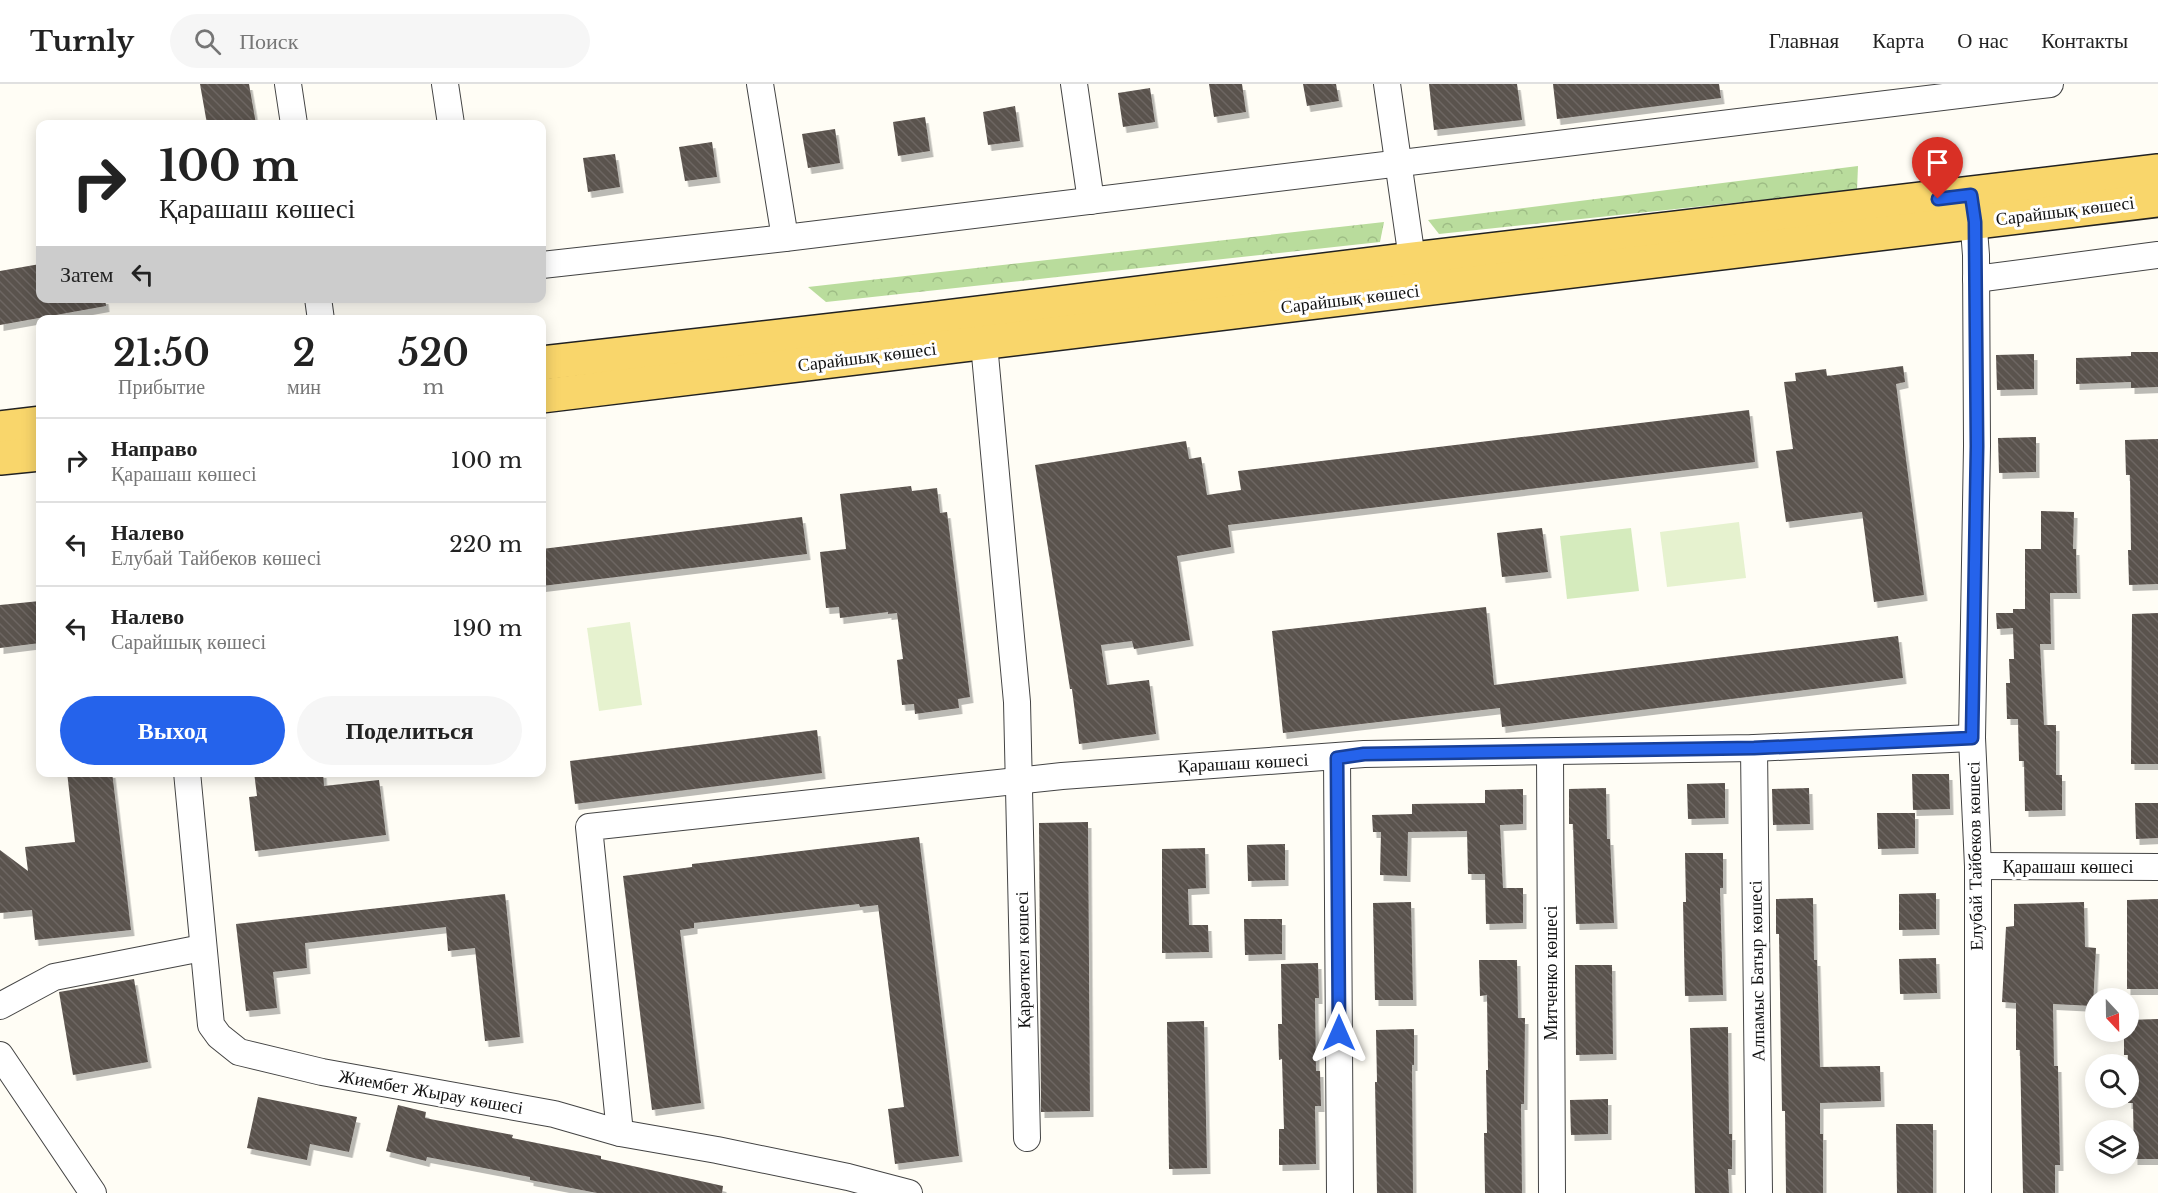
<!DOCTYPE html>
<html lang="ru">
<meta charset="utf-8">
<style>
body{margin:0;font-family:"Libre Baskerville",serif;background:#f6f6f6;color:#222;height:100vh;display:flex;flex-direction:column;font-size:22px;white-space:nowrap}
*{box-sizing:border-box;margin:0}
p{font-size:20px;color:#767676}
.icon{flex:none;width:33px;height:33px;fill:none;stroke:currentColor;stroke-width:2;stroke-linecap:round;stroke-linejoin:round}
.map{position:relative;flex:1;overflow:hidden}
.panel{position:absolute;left:36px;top:231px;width:510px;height:462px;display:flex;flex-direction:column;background:#fff;border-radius:12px;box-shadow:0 3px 15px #0003}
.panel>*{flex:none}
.guide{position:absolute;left:36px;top:36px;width:510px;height:183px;border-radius:12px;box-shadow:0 3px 15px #0003;background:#fff;color:#222;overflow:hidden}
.needle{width:39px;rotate:158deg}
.tools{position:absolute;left:2085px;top:904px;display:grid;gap:12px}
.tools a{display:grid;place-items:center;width:54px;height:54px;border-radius:50%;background:#fff;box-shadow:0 3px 15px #0003;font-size:30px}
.pin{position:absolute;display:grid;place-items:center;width:51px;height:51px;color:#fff;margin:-62px -26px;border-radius:50% 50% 50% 0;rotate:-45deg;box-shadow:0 0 6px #0007}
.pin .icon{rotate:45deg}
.me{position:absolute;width:66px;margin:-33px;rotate:0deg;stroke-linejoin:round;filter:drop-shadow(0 0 4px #0008)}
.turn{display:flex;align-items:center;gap:21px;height:126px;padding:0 24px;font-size:27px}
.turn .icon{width:78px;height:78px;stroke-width:2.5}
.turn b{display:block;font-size:42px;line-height:51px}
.then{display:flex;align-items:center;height:57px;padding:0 24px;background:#0003;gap:12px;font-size:22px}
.eta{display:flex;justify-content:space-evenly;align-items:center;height:102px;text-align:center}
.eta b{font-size:36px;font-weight:600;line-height:42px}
.cta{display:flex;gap:12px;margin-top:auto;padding:12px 24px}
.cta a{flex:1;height:69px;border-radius:36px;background:#2563eb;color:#fff;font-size:24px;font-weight:600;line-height:69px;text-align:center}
.cta a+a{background:#f6f6f6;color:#222}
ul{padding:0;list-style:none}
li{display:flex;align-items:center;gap:18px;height:84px;padding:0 24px;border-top:2px solid #e0e0e0}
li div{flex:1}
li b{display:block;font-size:22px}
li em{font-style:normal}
header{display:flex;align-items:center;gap:36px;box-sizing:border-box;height:84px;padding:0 30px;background:#fff;border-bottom:2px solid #e0e0e0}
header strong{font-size:28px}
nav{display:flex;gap:33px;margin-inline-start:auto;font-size:21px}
.search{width:420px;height:54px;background:#f6f6f6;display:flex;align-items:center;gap:15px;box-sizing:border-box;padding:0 21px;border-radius:33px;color:#767676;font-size:22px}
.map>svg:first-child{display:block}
</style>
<header>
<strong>Turnly</strong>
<div class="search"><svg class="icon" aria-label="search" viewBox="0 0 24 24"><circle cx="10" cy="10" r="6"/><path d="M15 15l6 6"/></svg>Поиск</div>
<nav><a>Главная</a><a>Карта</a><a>О нас</a><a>Контакты</a></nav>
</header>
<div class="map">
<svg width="2158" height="1109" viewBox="0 0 2158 1109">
<defs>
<pattern id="forest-crowns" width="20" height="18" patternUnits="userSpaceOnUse" patternTransform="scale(1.5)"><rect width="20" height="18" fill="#b9dc9c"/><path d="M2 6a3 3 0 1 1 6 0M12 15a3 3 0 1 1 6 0" fill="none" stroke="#9ebc85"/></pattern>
<pattern id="building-back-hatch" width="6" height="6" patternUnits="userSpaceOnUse" patternTransform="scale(1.5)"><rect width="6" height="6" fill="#5a524d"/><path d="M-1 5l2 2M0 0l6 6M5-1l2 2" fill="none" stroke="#6d6662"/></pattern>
<filter id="shadow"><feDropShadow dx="3.5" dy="6" stdDeviation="0" flood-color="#0004"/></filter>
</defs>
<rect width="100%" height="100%" fill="#fffdf5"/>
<g fill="url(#forest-crowns)">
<polygon points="1858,82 1857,106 1439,150 1428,136"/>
<polygon points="1384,138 1380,158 826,218 808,203"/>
</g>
<polygon fill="#d5ebbd" points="1631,444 1639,507 1567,515 1560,452"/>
<g fill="#e6f2cf">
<polygon points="1739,438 1746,494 1667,503 1660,448"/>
<polygon points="630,538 642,621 599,627 587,544"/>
</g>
<g fill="url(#building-back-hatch)" filter="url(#shadow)">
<polygon points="200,0 249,0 256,40 207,40"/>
<polygon points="1209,0 1242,0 1246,28 1214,33"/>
<polygon points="1303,0 1336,0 1339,17 1307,22"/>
<polygon points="1429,0 1517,0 1522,36 1434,46"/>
<polygon points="1553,0 1719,0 1721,14 1557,35"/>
<polygon points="1150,4 1155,38 1123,43 1118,9"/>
<polygon points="1015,22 1020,57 988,61 983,28"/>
<polygon points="925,33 930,67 898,72 893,38"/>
<polygon points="835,45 840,79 808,84 802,50"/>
<polygon points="712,58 717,93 685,97 679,63"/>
<polygon points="615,70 620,103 588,108 583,74"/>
<polygon points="40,180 40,214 105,214 106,222 0,241 0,187"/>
<polygon points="2131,268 2158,268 2158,303 2131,304 2131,298 2076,300 2076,274 2131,272"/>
<polygon points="2034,270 2034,305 1997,306 1996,271"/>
<polygon points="1903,282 1905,298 1896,300 1924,511 1874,518 1862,428 1786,438 1776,367 1793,365 1784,298 1796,297 1795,289 1826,285 1827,292"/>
<polygon points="1749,326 1755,378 1228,441 1231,463 1177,472 1190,556 1134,565 1132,557 1101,561 1107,601 1149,596 1156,650 1079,660 1072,605 1070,605 1035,381 1186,357 1189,375 1201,373 1207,411 1241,406 1238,387"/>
<polygon points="2036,353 2036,388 1999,389 1998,354"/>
<polygon points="2158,355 2158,500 2129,501 2128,466 2131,466 2130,391 2126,391 2125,356"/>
<polygon points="911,402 912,407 937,404 940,429 947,428 970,613 958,615 959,624 915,630 914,620 902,621 897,576 903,575 897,529 888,530 888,528 840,534 839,523 826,524 820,468 846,465 840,410"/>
<polygon points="2041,427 2074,428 2073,465 2076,465 2077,509 2050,509 2051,560 2040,560 2044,641 2056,641 2056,691 2062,691 2062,726 2025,727 2024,677 2019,677 2018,635 2007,635 2006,599 2010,599 2009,575 2014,575 2013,544 1997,545 1996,529 2013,529 2013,525 2025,525 2025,465 2041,465"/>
<polygon points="802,433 807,470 542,502 542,465"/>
<polygon points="1542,444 1548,488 1502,493 1497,449"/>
<polygon points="40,517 40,559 0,564 0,521"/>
<polygon points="1486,523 1494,601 1898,552 1903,594 1502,643 1500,624 1283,649 1272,547"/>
<polygon points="2158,529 2158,680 2131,680 2132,530"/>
<polygon points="817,646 822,689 575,720 570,677"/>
<polygon points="67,688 112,688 131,846 35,856 32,826 0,829 0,766 28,787 25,763 75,758"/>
<polygon points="254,688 323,688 324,702 379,696 386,751 255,767 249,713 257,712"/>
<polygon points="1912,690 1949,690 1950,725 1913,726"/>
<polygon points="1725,699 1725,734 1688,735 1687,700"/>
<polygon points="1606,704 1607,755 1610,755 1614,839 1576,840 1573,740 1569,740 1569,705"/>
<polygon points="1809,704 1810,740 1773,741 1772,705"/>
<polygon points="1523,705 1523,740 1500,741 1503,804 1523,804 1523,839 1486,840 1485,790 1468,790 1467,747 1408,748 1407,792 1380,791 1381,748 1373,748 1372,731 1412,730 1412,720 1485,719 1485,706"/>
<polygon points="2135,719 2158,719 2158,754 2136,755"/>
<polygon points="1877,729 1915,729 1915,764 1878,765"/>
<polygon points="1088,738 1090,1027 1041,1028 1039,739"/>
<polygon points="919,753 959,1072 895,1080 888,1025 904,1023 878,821 860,823 859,820 694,839 694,844 680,846 701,1019 652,1026 623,792 692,783 692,780"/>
<polygon points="1285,760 1285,796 1248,797 1247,761"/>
<polygon points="1205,764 1206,804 1188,805 1189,841 1208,841 1209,868 1162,869 1162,765"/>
<polygon points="1685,769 1723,769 1723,804 1720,804 1723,911 1685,912 1683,818 1686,818"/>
<polygon points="1936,809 1936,845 1899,846 1899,810"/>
<polygon points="505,810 520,953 485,957 475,864 448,867 446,843 305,859 307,884 273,888 277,924 246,927 236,840"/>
<polygon points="1813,814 1814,876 1817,876 1820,983 1880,982 1881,1017 1820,1019 1820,1050 1823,1050 1823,1109 1786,1109 1785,1027 1782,1027 1779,850 1776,850 1776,815"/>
<polygon points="2158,815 2158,905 2127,905 2127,816"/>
<polygon points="1411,818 1413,916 1375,916 1373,819"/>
<polygon points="2084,818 2085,863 2096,864 2093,922 2053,920 2054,982 2058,982 2060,1081 2055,1081 2055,1109 2023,1109 2020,966 2016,966 2016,919 2002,918 2006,843 2014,842 2014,820"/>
<polygon points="1244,835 1282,835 1282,870 1245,871"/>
<polygon points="1936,874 1937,909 1900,910 1899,875"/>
<polygon points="1479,876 1517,876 1518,934 1525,934 1524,1020 1521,1020 1522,1109 1485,1109 1484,1049 1487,1049 1486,986 1488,986 1487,911 1480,912"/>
<polygon points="1318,879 1319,914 1315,914 1316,987 1320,987 1321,1022 1315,1022 1316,1080 1279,1081 1279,1045 1284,1045 1282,975 1279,976 1278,940 1282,940 1281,880"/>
<polygon points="1575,881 1612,881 1613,970 1576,971"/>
<polygon points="134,895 148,978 73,991 59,908"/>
<polygon points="2158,935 2158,1075 2134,1075 2133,1019 2128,1019 2128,971 2124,971 2124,948 2128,948 2128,936"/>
<polygon points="1204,937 1207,1084 1169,1085 1167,938"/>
<polygon points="1728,943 1729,1050 1732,1050 1732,1085 1728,1085 1729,1109 1695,1109 1690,944"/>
<polygon points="1414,945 1414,981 1412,981 1413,1109 1377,1109 1375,998 1377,998 1376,946"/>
<polygon points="258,1013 357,1033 349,1068 310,1060 307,1076 247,1064"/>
<polygon points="1608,1015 1608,1050 1571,1051 1570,1016"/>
<polygon points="398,1021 426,1028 425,1034 513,1051 512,1054 601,1072 601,1075 723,1102 722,1109 597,1109 530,1096 530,1093 427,1073 426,1077 386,1067"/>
<polygon points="1896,1040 1933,1040 1933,1109 1897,1109"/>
</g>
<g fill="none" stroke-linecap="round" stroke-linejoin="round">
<defs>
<g id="minor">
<polyline points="288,0 294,40"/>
<polyline points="445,0 451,40"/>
<polyline points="760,0 785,154"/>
<polyline points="1074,0 1091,117"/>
<polyline points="1387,0 1412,175"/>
<polyline points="1972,120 1976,171 1977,362 1972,654 1978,782 1978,1109"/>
<polyline points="542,181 785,154 2050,0"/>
<polyline points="1976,195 2158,171"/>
<polyline points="318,214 321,236"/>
<polyline points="984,260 1017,618 1027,1054"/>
<polyline points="1754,664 1759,1109"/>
<polyline points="1550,669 1552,1109"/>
<polyline points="1337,674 1340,1109"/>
<polyline points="187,688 211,941 219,952 239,968 322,988 554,1030 620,1049 717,1066 848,1093 909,1109"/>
<polyline points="1978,782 2158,783"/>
<polyline points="0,922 54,893 202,864"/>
<polyline points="0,971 93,1109"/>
<polyline points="620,1049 589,743 1062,692 1364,670 1754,664 1972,654"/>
</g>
<g id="major">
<polyline points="542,279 930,235 1412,175 2158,87"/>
<polyline points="542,312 2158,116"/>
<polyline points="0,344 40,339"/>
<polyline points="0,374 40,370"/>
</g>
</defs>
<use href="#minor" stroke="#444" stroke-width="28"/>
<use href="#major" stroke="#222" stroke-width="36"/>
<use href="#minor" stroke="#fff" stroke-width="26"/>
<use href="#major" stroke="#f9d66b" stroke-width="33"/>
</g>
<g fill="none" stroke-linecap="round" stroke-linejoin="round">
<defs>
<polyline id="route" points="1339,949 1337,674 1364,670 1754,664 1972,654 1977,362 1975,138 1971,111 1938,115"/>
</defs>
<use href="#route" stroke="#184099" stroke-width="15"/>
<use href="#route" stroke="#2563eb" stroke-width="10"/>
</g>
<g text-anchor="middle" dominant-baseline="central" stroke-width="6" stroke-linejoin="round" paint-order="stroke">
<g font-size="18" fill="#111" stroke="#fff">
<text transform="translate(2065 127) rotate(-7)">Сарайшық көшесі</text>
<text transform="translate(1350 215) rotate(-7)">Сарайшық көшесі</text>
<text transform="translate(867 273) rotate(-7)">Сарайшық көшесі</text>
<text transform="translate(1243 679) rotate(-3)">Қарашаш көшесі</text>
<text transform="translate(1975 772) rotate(-91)">Елубай Тайбеков көшесі</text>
<text x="2068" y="783">Қарашаш көшесі</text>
<text transform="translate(1023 876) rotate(-91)">Қараөткел көшесі</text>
<text transform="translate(1757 887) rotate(-91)">Алпамыс Батыр көшесі</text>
<text transform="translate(1551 889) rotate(-90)">Митченко көшесі</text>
<text transform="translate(431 1008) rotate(10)">Жиембет Жырау көшесі</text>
</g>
</g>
</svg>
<div class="tools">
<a><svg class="needle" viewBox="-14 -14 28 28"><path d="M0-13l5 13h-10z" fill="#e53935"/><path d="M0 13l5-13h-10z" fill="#767676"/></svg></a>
<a><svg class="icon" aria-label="search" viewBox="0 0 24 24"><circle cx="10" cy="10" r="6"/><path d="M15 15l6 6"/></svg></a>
<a><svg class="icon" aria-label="layers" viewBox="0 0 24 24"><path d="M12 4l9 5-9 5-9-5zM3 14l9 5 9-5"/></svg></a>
</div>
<div class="pin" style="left:1938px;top:115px;background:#d93025"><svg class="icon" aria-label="arrive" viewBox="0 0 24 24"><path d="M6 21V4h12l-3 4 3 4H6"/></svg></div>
<svg class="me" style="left:1339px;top:949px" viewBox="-20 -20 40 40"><path d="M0-17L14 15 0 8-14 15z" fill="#2563eb" stroke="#fff" stroke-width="4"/></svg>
<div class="guide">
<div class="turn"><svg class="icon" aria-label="right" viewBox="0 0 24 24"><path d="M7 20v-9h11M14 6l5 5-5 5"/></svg><div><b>100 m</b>Қарашаш көшесі</div></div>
<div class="then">Затем<svg class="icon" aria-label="left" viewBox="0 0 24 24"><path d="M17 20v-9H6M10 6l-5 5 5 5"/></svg></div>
</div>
<section class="panel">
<div class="eta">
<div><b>21:50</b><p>Прибытие</p></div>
<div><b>2</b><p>мин</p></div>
<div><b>520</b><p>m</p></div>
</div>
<ul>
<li><svg class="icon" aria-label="right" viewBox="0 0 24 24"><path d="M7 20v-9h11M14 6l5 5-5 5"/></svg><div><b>Направо</b><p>Қарашаш көшесі</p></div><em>100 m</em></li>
<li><svg class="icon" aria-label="left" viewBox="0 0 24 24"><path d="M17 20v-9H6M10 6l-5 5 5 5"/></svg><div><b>Налево</b><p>Елубай Тайбеков көшесі</p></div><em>220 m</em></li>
<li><svg class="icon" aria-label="left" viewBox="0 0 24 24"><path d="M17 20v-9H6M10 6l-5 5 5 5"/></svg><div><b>Налево</b><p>Сарайшық көшесі</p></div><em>190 m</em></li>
</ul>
<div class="cta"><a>Выход</a><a>Поделиться</a></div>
</section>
</div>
